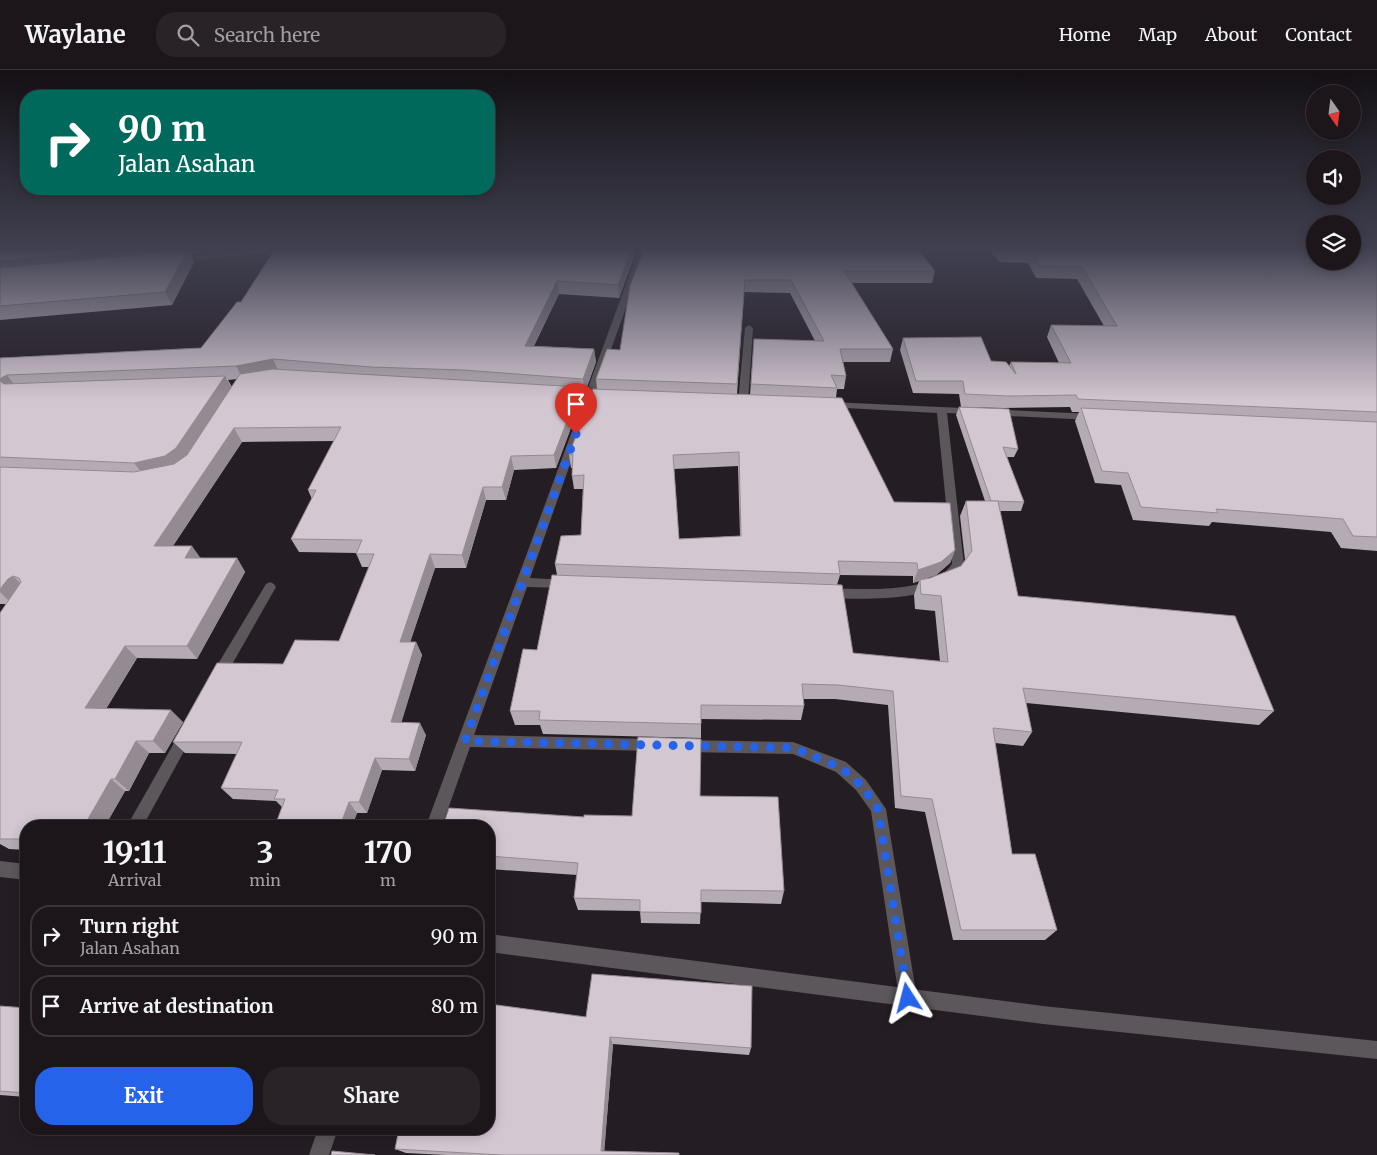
<!DOCTYPE html>
<style>
body{margin:0;font-family:Merriweather,serif;background:#292328;color:#f1f3f6;height:100vh;display:flex;flex-direction:column;font-size:19px;white-space:nowrap}
*{box-sizing:border-box;margin:0}
p{font-size:16px;color:#a09fa3}
.icon{flex:none;width:28px;height:28px;fill:none;stroke:currentColor;stroke-width:2;stroke-linecap:round;stroke-linejoin:round}
.map{position:relative;flex:1;overflow:hidden}
.side{position:absolute;left:20px;top:750px;width:475px;height:315px;display:flex;flex-direction:column;background:#1c161b;border-radius:20px;box-shadow:0 2px 12px #0003,0 0 0 1px #3a353a}
.side>*{flex:none}
.banner{position:absolute;left:20px;top:20px;width:475px;height:105px;border-radius:20px;box-shadow:0 2px 12px #0003,0 0 0 1px #3a353a;background:#00695c;color:#fff;overflow:hidden}
.needle{width:32px;rotate:166deg}
.controls{position:absolute;left:1306px;top:15px;display:grid;gap:10px}
.controls a{display:grid;place-items:center;width:55px;height:55px;border-radius:50%;background:#1c161b;box-shadow:0 2px 12px #0003,0 0 0 1px #3a353a;font-size:25px}
.pin{position:absolute;display:grid;place-items:center;width:42px;height:42px;color:#fff;margin:-51px -21px;border-radius:50% 50% 50% 0;rotate:-45deg;box-shadow:0 0 5px #0007}
.pin .icon{rotate:45deg}
.me{position:absolute;width:55px;margin:-28px;rotate:351deg;stroke-linejoin:round;filter:drop-shadow(0 0 4px #0008)}
.turn{display:flex;align-items:center;gap:18px;height:105px;padding:0 15px;font-size:22px}
.turn .icon{width:65px;height:65px;stroke-width:2.5}
.turn b{display:block;font-size:35px;line-height:42px}
.eta{display:flex;justify-content:space-evenly;align-items:center;height:85px;text-align:center}
.eta b{font-size:30px;font-weight:700;line-height:35px}
.action{display:flex;gap:10px;margin-top:auto;padding:10px 15px}
.action a{flex:1;height:58px;border-radius:20px;background:#2563eb;color:#fff;font-size:20px;font-weight:700;line-height:58px;text-align:center}
.action a+a{background:#292328;color:#f1f3f6}
ul{padding:0;list-style:none}
li{display:flex;align-items:center;gap:15px;height:62px;margin:0 10px 8px;padding:0 5px;border:2px solid #3a353a;border-radius:20px}
li div{flex:1}
li b{display:block;font-size:19px}
li em{font-style:normal}
header{display:flex;align-items:center;gap:30px;box-sizing:border-box;height:70px;padding:0 25px;background:#1c161b;border-bottom:1px solid #3a353a}
header strong{font-size:24px}
nav{display:flex;gap:28px;margin-inline-start:auto;font-size:18px}
.search{width:350px;height:45px;background:#292328;display:flex;align-items:center;gap:12px;box-sizing:border-box;padding:0 18px;border-radius:20px;color:#a09fa3;font-size:19px}
.map>svg:first-child{display:block}
</style>
<header>
<strong>Waylane</strong>
<div class="search"><svg class="icon" aria-label="search" viewBox="0 0 24 24"><circle cx="10" cy="10" r="6"/><path d="M15 15l6 6"/></svg>Search here</div>
<nav><a>Home</a><a>Map</a><a>About</a><a>Contact</a></nav>
</header>
<div class="map">
<svg width="1377" height="1085" viewBox="0 0 1377 1085">
<rect width="100%" height="100%" fill="#251d24"/>
<g fill="none" stroke-linecap="round" stroke-linejoin="round">
<polygon fill="#5b575a" fill-rule="evenodd" points="489,864 1043,936 1377,971 1377,989 1043,954 489,882"/>
<g fill="#5b575a" fill-rule="evenodd">
<polygon points="262,179 288,179 284,181 177,192 173,190 177,188"/>
<polygon points="639,179 647,179 595,324 605,324 610,327 605,330 593,329 530,508 568,510 574,514 568,518 527,517 474,665 652,669 657,671 659,675 657,679 652,681 470,677 442,756 426,756 584,329 565,328 560,325 565,322 586,323"/>
<polygon points="749,255 753,258 748,332 743,335 738,332 745,258"/>
<path d="M830,332l262,12 5,3 -5,3 -145,-7 17,152c-3,5 -6,12 -11,15 -33,22 -88,19 -126,18l-4,-2 -2,-3 2,-3 4,-2c33,1 105,7 125,-24l-15,-151 -110,-6v-4z"/>
<polygon points="270,512 274,514 276,517 222,612 217,614 212,612 210,608 212,604 266,514"/>
<polygon points="187,657 192,659 194,663 143,756 127,756 182,659"/>
<polygon points="685,670 793,672 846,692 866,710 886,739 917,928 914,934 908,937 902,934 899,928 871,741 856,720 836,702 793,684 685,682 680,680 678,676 680,672"/>
<polygon points="0,791 26,794 26,810 0,807"/>
<polygon points="318,1059 338,1059 329,1085 309,1085"/>
</g>
</g>
<g fill="#b5abb4" fill-rule="evenodd">
<polygon points="0,179 201,179 199,184 191,184 194,192 172,235 0,250"/>
<path d="M275,179h362l-18,49 -60,-4 -25,52 60,3 2,13 -11,30h-5l1,9 -25,67 -42,2 -8,30h-20l-20,68h-31l-25,74h6l6,13 -21,67 25,13 -11,36 -33,-1 -15,43h-10l-5,13h-77l7,-19 -6,-6 -43,-2 -12,-11 16,-34 -52,-1 -12,-11 110,-78 56,-23 30,-74h-7l-6,-14 -57,-1 -8,-13 21,-40 -4,-9 26,-49 -92,1 -69,104 28,12h36l8,14 -48,87 -60,-1 -31,51 77,13 -18,31h-16l-20,38h-4l-20,35h-79v24l-17,-1 -9,-5v-231l6,-9h-6v-246l201,-10 40,-46zM237,309l-5,8 -4,-7z"/>
<path d="M644,179l291,22 -3,12h-80l41,66 -3,13h-47l3,14 -2,13h-7l-1,9 58,104 61,48 -5,13 -14,12 -9,3h3l31,-12 4,-6 -5,-44 6,-15h19l-29,-86 3,-8 59,42 -4,8h-8l18,45 -3,9h-21l18,85 256,115 -15,14 -233,-22 6,29 -9,14 -28,-3 17,111 45,76 -12,10h-92l-28,-128 -30,-4 -7,-103 -53,-6h-32l1,7 -3,14 -100,-1v19l-158,-4 -3,-9h-25l-5,-14 27,-61 20,-75 -2,-11 26,-29 2,-46h-9l-2,-13v-8h-1l-2,-13 28,-66 -1,-10 24,-29zM744,222l46,1 25,48 -61,-2 -4,56 -13,-1zM738,396l2,70 -61,3 -5,-70zM840,505l73,1v7l6,-2 -5,14 1,14 20,2 5,51 -87,-9 -16,-68z"/>
<polygon points="988,179 1377,179 1377,481 1341,478 1331,462 1212,452 1209,456 1133,450 1121,415 1095,413 1075,351 1079,342 1072,342 1070,337 1003,338 961,337 959,324 913,323 900,280 903,268 1009,296 1011,292 1059,293 1047,267 1051,255 1104,256 1077,209 1036,208 1028,193 1000,192"/>
<polygon points="700,726 784,821 781,834 701,832 700,854 641,853 640,841 578,840 574,828 577,805 489,799 489,756 584,747 632,746"/>
<polygon points="0,936 26,938 26,1027 0,1025"/>
<polygon points="586,947 751,978 749,985 613,974 604,1081 679,1085 446,1085 406,1083 395,1079"/>
</g>
<g fill="#948b92">
<polygon points="118,179 201,179 199,184 191,184 194,192 172,235 165,222 0,205 0,191"/>
<polygon points="220,179 244,179 221,181"/>
<polygon points="632,179 637,179 619,228 618,215"/>
<polygon points="557,211 559,224 527,289 525,276"/>
<polygon points="594,279 596,292 585,322 583,309"/>
<polygon points="273,289 279,302 243,309 236,296"/>
<polygon points="7,305 17,318 11,321 0,311 1,308"/>
<polygon points="225,306 232,319 185,392 144,406 134,393"/>
<polygon points="580,317 581,331 556,398 554,385"/>
<polygon points="234,358 242,372 164,489 154,476"/>
<polygon points="511,386 514,400 506,430 502,417"/>
<polygon points="483,417 486,430 466,498 462,485"/>
<polygon points="192,476 202,490 185,488"/>
<polygon points="955,480 950,493 936,505 913,513 918,500"/>
<polygon points="430,484 435,498 406,585 400,572"/>
<polygon points="237,488 245,502 197,589 187,576"/>
<polygon points="13,506 26,519 12,534 0,522 0,519 8,509"/>
<polygon points="416,572 422,585 398,664 391,652"/>
<polygon points="125,576 137,588 99,650 85,638"/>
<polygon points="171,640 183,652 165,683 153,671"/>
<polygon points="420,653 426,665 415,701 409,689"/>
<polygon points="136,671 149,683 129,721 115,709"/>
<polygon points="375,688 382,700 367,743 359,732"/>
<polygon points="111,709 125,721 105,756 84,756"/>
<polygon points="349,732 357,743 352,756 340,756"/>
<polygon points="610,967 613,974 604,1085 601,1081"/>
</g>
<g fill="#d3c7d1" stroke="#948b92" fill-rule="evenodd">
<polygon points="0,179 118,179 0,191"/>
<polygon points="275,179 632,179 618,215 557,211 525,276 594,279 583,309 463,300 371,297 273,289 236,296 7,305 1,308 0,311 4,314 225,306 176,378 165,386 134,393 0,387 0,288 201,278 237,232 241,232"/>
<polygon points="644,179 918,179 935,201 844,201 893,279 840,279 846,306 831,305 837,318 751,314 754,269 824,271 791,210 745,210 737,314 596,309 607,279 620,280 630,216"/>
<polygon points="1002,179 1315,179 1315,191 1352,191 1352,179 1366,179 1377,187 1377,342 1078,329 1076,325 1008,326 965,324 963,311 916,311 903,268 981,267 991,291 1006,292 1016,304 1011,292 1071,293 1051,255 1117,256 1082,197 1040,196 1032,181 1003,180"/>
<polygon points="188,180 165,222 0,236 0,198"/>
<polygon points="273,299 580,317 554,385 511,386 502,417 483,417 462,485 430,484 400,572 416,572 391,652 420,653 409,689 375,688 359,732 349,732 340,756 275,756 285,729 274,729 278,720 221,718 242,672 173,672 217,593 283,594 295,570 339,571 374,484 356,484 362,470 291,469 316,420 308,420 341,357 234,358 154,476 192,476 185,488 237,488 187,576 125,576 85,638 171,640 153,671 136,671 115,709 111,709 84,756 26,756 26,769 0,769 0,543 21,512 19,508 13,506 8,509 0,519 0,397 134,402 174,394 187,385 240,304"/>
<path d="M593,319l249,9 52,104 56,1 5,47 -14,12 -23,8 -1,-7 -79,-2 2,13 -285,-10 6,-28 20,-1 3,-60 -12,1 1,-22 -4,1zM739,382l2,84 -62,3 -6,-84z"/>
<polygon points="959,337 1009,339 1018,379 1003,377 1024,432 991,431"/>
<polygon points="1081,338 1377,352 1377,467 1353,466 1343,449 1216,439 1218,443 1141,437 1128,403 1102,401"/>
<polygon points="966,431 998,431 1018,526 1235,546 1274,641 1023,618 1032,662 993,658 1012,784 1035,784 1057,860 961,860 932,729 901,726 893,621 838,615 802,614 804,636 701,635 701,654 539,650 540,641 510,641 523,579 537,580 552,505 842,515 853,583 948,592 941,526 921,524 920,510 930,508 961,496 972,481"/>
<polygon points="638,667 701,669 700,726 778,727 784,821 701,820 701,843 640,842 640,830 574,828 578,793 489,786 489,756 443,756 449,738 584,747 584,745 632,746"/>
<polygon points="592,904 752,916 751,978 610,967 601,1081 679,1083 679,1085 502,1085 395,1079 399,1059 489,1059 489,934 586,947"/>
<polygon points="0,936 26,938 26,1023 0,1021"/>
<polygon points="332,1081 375,1085 331,1085"/>
</g>
<linearGradient id="sky" x2="0" y2="1"><stop stop-color="#141014"/><stop offset="0.54" stop-color="#404050"/><stop offset="1" stop-color="#404050" stop-opacity="0"/></linearGradient>
<rect width="1377" height="331" fill="url(#sky)"/>
<g fill="none" stroke-linecap="round" stroke-linejoin="round">
<polyline stroke="#2563eb" stroke-width="9" stroke-dasharray="0 16.2" points="576,364 465,671 794,678 841,698 861,715 878,739 908,928"/>
</g>
</svg>
<div class="controls">
<a><svg class="needle" viewBox="-14 -14 28 28"><path d="M0-13l5 13h-10z" fill="#e53935"/><path d="M0 13l5-13h-10z" fill="#a09fa3"/></svg></a>
<a><svg class="icon" aria-label="sound" viewBox="0 0 24 24"><path d="M4 9h4l5-4v14l-5-4H4zM17 9q2 3 0 6"/></svg></a>
<a><svg class="icon" aria-label="layers" viewBox="0 0 24 24"><path d="M12 4l9 5-9 5-9-5zM3 14l9 5 9-5"/></svg></a>
</div>
<div class="pin" style="left:576px;top:364px;background:#d93025"><svg class="icon" aria-label="arrive" viewBox="0 0 24 24"><path d="M6 21V4h12l-3 4 3 4H6"/></svg></div>
<svg class="me" style="left:908px;top:928px" viewBox="-20 -20 40 40"><path d="M0-17L14 15 0 8-14 15z" fill="#2563eb" stroke="#fff" stroke-width="4"/></svg>
<div class="banner">
<div class="turn"><svg class="icon" aria-label="right" viewBox="0 0 24 24"><path d="M7 20v-9h11M14 6l5 5-5 5"/></svg><div><b>90 m</b>Jalan Asahan</div></div>
</div>
<section class="side">
<div class="eta">
<div><b>19:11</b><p>Arrival</p></div>
<div><b>3</b><p>min</p></div>
<div><b>170</b><p>m</p></div>
</div>
<ul>
<li><svg class="icon" aria-label="right" viewBox="0 0 24 24"><path d="M7 20v-9h11M14 6l5 5-5 5"/></svg><div><b>Turn right</b><p>Jalan Asahan</p></div><em>90 m</em></li>
<li><svg class="icon" aria-label="arrive" viewBox="0 0 24 24"><path d="M6 21V4h12l-3 4 3 4H6"/></svg><div><b>Arrive at destination</b></div><em>80 m</em></li>
</ul>
<div class="action"><a>Exit</a><a>Share</a></div>
</section>
</div>
